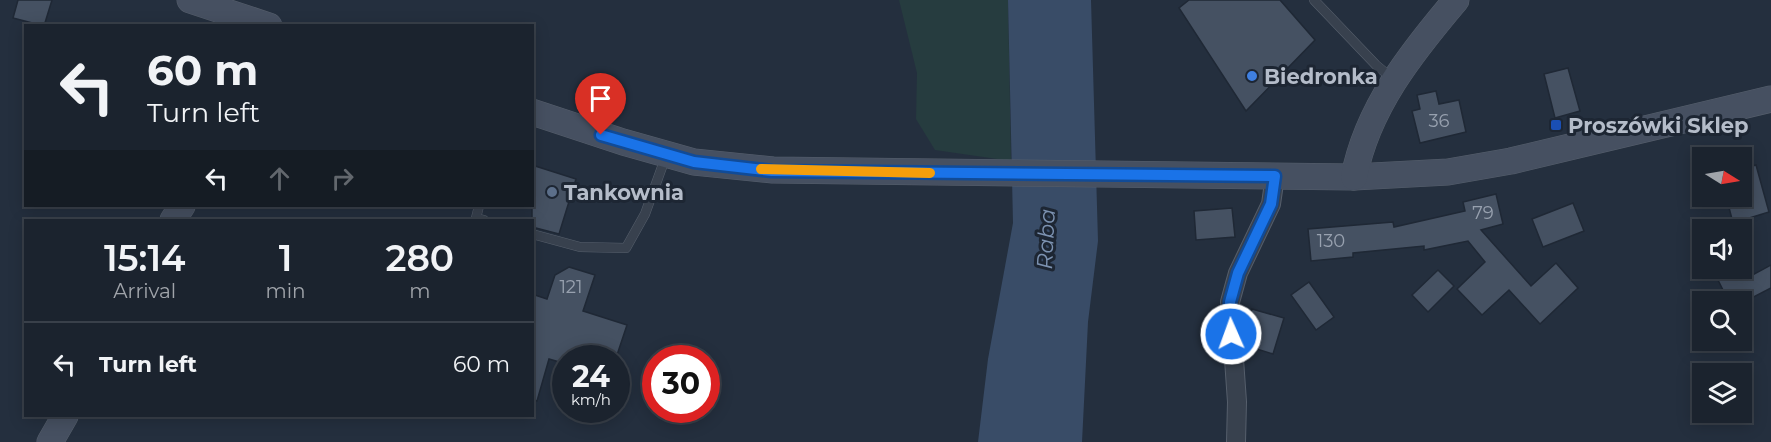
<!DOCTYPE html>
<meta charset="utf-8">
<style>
body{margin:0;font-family:Montserrat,sans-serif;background:#242b36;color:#f1f3f6;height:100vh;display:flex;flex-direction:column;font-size:22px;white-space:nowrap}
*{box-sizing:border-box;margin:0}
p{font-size:20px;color:#a0a4aa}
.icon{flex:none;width:33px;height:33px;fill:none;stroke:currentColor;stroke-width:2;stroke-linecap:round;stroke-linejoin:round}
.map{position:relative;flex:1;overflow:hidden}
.details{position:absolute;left:24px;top:219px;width:510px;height:198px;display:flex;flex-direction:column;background:#1b232e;border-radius:0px;box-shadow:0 3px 15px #0003,0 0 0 2px #39404a}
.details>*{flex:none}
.guide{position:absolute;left:24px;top:24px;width:510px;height:183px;border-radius:0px;box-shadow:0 3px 15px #0003,0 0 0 2px #39404a;background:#1b232e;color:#f1f3f6;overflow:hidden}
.needle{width:39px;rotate:101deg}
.fabs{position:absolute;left:1692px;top:147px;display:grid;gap:12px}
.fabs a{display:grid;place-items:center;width:60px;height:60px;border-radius:0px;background:#1b232e;box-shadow:0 3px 15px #0003,0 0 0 2px #39404a;font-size:30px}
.speed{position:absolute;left:552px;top:345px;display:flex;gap:12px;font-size:30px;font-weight:700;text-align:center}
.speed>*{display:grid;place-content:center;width:78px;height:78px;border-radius:50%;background:#1b232e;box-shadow:0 3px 15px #0003,0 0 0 2px #39404a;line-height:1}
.speed small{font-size:15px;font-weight:400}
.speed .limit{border:9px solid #d22;background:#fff;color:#111}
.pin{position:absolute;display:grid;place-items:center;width:51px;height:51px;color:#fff;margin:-62px -26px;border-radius:50% 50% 50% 0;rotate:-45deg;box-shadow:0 0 6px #0007}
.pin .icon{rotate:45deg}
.me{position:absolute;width:66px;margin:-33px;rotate:358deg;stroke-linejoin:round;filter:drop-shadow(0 0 4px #0008)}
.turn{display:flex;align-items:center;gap:21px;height:126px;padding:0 24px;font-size:27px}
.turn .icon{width:78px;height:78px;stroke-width:2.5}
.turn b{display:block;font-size:42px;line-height:51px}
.lanes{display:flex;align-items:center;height:57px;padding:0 24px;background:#0003;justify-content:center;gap:30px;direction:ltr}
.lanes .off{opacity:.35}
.eta{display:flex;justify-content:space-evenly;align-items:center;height:102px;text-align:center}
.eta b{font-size:36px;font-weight:600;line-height:42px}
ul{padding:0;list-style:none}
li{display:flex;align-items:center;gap:18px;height:84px;padding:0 24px;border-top:2px solid #39404a}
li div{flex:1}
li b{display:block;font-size:22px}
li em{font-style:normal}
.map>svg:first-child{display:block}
</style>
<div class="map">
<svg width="1771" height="442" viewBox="0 0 1771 442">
<rect width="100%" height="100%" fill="#242f3e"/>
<polygon fill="#263c3f" points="899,0 1008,0 1011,161 935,150 916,119 917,73"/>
<polygon fill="#394c67" points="1008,0 1091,0 1098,241 1088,322 1082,442 978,442 988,359 1013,223"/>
<g fill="#455162" stroke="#1f2835" stroke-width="1.5">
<polygon points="18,0 52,0 44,26 13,18"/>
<polygon points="1189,0 1280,0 1315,40 1246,111 1179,8"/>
<polygon points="1568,68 1580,111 1555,118 1544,74"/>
<polygon points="1436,91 1439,104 1459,100 1466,132 1420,143 1412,111 1420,109 1417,95"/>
<polygon points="532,165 576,179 559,234 532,227"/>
<polygon points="1756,165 1769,212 1733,223 1726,196 1742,196 1742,169"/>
<polygon points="1496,194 1503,224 1481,230 1531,286 1556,263 1578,288 1540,324 1509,290 1482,315 1457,289 1485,262 1468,241 1424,250 1424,246 1353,253 1353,257 1311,261 1308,229 1393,222 1394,227 1465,211 1463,202"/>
<polygon points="1573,203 1584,231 1543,247 1532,219"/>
<polygon points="1232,208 1235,237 1196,240 1194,211"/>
<polygon points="1771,265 1771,288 1744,302 1729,302 1718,280 1742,268 1747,278"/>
<polygon points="569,267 595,275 583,311 627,325 616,358 566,358 566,364 549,359 537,401 532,400 532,294 547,299 555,275"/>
<polygon points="1438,270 1454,286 1428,312 1412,295"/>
<polygon points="1309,282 1334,317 1316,330 1291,295"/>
<polygon points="1252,309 1284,318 1273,354 1244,345 1244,337"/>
</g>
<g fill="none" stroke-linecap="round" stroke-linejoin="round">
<defs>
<g id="lane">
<polyline points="1314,0 1376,65 1393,79"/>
<polyline points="479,206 476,218 484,220"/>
<polyline points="532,234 580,247 626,248 645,214 666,156"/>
</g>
<polyline id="street" points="1236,442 1237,402 1230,302 1238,273 1271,204 1275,176"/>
<g id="secondary">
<polyline points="190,0 269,26"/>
<polyline points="532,112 623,142 694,162 773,170 1354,177 1448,172 1511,161 1771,99"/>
<path d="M1354,177c13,-69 58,-125 102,-177"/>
<polyline points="173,220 182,206"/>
<polyline points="50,442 65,416"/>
</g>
</defs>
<use href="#lane" stroke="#565f6c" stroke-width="10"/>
<use href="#street" stroke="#565f6c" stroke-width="20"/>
<use href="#secondary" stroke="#565f6c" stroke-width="27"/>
<use href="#lane" stroke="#38414e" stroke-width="9"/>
<use href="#street" stroke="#38414e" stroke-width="18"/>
<use href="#secondary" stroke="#465061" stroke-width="26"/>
</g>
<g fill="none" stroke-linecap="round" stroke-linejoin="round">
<defs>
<polyline id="route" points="601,135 694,162 772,171 1275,176 1271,204 1238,273 1230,302 1231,334"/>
</defs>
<use href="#route" stroke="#114b97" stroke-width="15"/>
<use href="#route" stroke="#1a73e8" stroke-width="10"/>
<polyline stroke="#f59e0b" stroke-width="10" points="761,169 930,173"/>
</g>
<circle fill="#3f7fe0" stroke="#1d2633" stroke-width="2" cx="1252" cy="76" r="6"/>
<rect fill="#1a4fb4" stroke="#1d2633" stroke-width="2" x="1550" y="119" width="12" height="12" rx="3"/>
<circle fill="#5c6f8a" stroke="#1d2633" stroke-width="2" cx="552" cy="192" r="6"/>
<g text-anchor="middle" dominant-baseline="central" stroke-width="6" stroke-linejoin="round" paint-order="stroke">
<g font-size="18" fill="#98a1af">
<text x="1439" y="121">36</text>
<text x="1483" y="213">79</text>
<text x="1331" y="241">130</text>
<text x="571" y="287">121</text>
</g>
<g font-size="21" font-weight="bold" fill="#b4bcc9" stroke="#1d2633" text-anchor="start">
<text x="1264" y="76">Biedronka</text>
<text x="1568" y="125">Proszówki Sklep</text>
<text x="564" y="192">Tankownia</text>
</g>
<g font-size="22" font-style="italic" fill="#7c92b1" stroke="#1d2633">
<text transform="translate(1046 239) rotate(-87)">Raba</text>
</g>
</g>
</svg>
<div class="fabs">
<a><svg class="needle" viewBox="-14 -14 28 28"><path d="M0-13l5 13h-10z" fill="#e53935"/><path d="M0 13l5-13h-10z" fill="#a0a4aa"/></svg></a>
<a><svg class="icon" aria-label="sound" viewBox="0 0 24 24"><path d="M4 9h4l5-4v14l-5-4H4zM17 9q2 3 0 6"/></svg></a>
<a><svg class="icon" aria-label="search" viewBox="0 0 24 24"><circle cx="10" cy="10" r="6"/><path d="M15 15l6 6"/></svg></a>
<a><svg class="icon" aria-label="layers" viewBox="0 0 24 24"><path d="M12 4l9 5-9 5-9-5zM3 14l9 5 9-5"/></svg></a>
</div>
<div class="speed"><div>24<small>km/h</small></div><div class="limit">30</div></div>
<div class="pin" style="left:601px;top:135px;background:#d93025"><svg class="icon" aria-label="arrive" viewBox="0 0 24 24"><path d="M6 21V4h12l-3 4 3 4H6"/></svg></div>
<svg class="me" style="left:1231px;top:334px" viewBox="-20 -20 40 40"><circle r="17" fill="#1a73e8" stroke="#fff" stroke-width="3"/><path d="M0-11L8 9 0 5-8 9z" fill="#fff"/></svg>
<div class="guide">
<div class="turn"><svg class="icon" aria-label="left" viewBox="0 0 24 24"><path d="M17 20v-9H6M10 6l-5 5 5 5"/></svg><div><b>60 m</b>Turn left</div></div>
<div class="lanes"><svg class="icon" aria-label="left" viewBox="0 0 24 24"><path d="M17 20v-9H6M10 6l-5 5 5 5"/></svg><svg class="icon off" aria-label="ahead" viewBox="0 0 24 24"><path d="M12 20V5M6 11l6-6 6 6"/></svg><svg class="icon off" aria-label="right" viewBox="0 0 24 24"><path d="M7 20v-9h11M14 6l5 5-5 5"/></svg></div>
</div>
<section class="details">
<div class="eta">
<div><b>15:14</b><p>Arrival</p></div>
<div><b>1</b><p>min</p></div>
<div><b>280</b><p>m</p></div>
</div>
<ul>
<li><svg class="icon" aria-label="left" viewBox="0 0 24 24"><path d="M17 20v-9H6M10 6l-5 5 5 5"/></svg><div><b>Turn left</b></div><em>60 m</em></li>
</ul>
</section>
</div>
